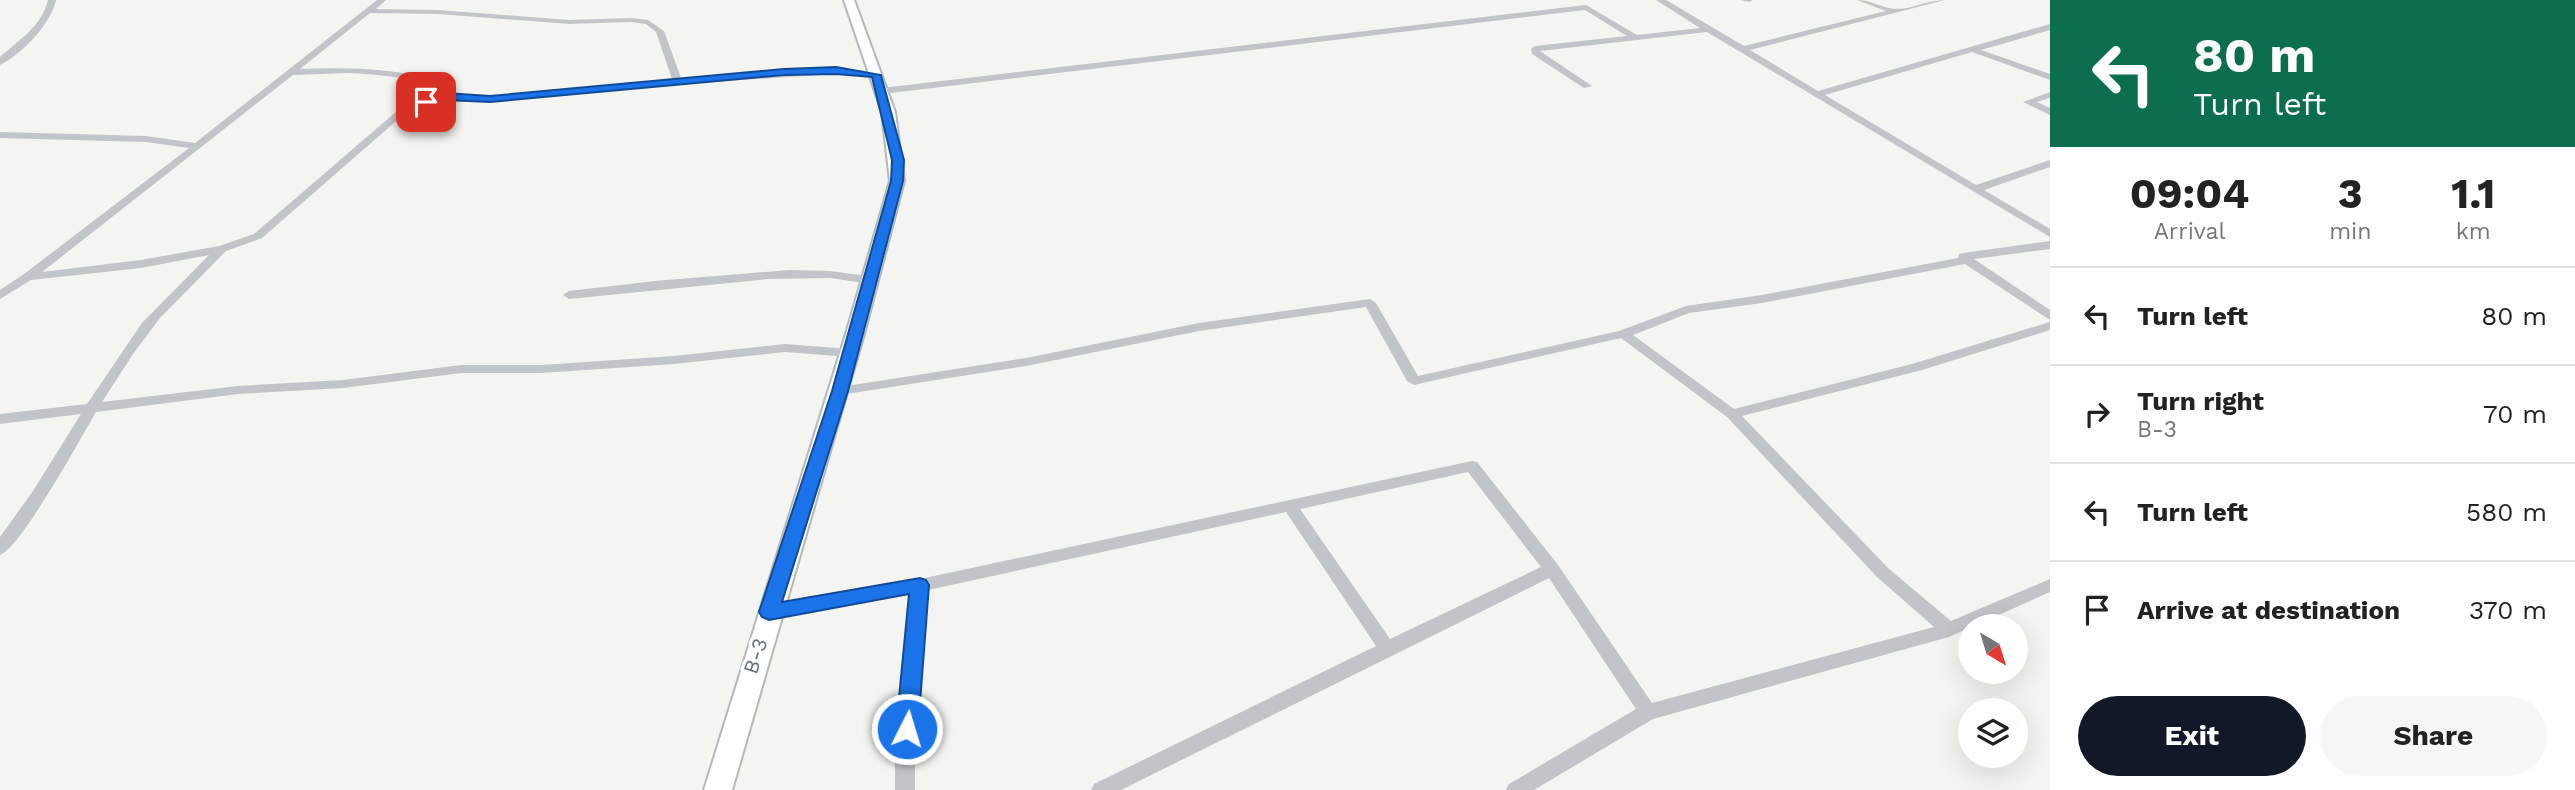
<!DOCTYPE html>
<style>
body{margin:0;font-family:"Work Sans",sans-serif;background:#f6f6f6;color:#222;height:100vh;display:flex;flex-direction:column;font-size:26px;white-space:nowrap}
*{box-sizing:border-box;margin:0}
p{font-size:23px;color:#767676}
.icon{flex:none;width:38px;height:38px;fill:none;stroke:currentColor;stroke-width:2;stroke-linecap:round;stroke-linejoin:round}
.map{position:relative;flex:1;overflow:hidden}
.side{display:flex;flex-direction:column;background:#fff;width:525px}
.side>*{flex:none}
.top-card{background:#0b6e4f;color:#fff;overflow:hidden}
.needle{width:46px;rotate:142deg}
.buttons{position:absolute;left:1958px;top:614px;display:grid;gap:14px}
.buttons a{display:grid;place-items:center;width:70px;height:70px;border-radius:50%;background:#fff;box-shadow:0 7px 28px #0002;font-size:35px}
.pin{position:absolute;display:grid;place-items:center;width:60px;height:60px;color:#fff;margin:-30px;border-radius:14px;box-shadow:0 4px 10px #0006}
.me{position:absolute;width:77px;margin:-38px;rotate:5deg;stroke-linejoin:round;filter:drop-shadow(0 0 5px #0008)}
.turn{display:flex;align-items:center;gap:24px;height:147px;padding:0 28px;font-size:32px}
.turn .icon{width:91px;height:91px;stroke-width:2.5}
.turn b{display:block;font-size:49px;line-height:60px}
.eta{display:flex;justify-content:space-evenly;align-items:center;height:119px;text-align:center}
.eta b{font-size:42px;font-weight:700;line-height:49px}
.cta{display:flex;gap:14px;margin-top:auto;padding:14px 28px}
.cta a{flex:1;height:80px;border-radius:42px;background:#111827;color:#fff;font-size:28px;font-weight:700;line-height:80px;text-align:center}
.cta a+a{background:#f6f6f6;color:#222}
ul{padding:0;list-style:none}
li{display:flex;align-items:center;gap:21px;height:98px;padding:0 28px;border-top:2px solid #e0e0e0}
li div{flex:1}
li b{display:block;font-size:26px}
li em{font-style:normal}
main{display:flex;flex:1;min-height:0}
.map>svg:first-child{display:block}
</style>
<main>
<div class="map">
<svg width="2050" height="790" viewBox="0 0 2050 790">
<rect width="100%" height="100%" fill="#f4f4f0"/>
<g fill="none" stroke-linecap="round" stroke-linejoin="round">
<defs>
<polygon id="major" points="844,0 854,0 895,112 904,181 864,334 732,790 704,790 846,334 890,181 882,112"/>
</defs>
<use href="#major" stroke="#b4b8bc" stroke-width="4"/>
<g fill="#c1c4c8" fill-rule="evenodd">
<path d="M48,0h8c-5,24 -34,54 -56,65v-8c19,-17 42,-31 48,-57z"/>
<path d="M377,0h9l-10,9 62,1 131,10 62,-2 17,2 16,11 17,47 155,-10 40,4 5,3 -5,3 -40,-4 -159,10 -187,18 -45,-2 -35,9 -148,129 -36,13 -66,67 -27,36 -31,48 136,-16 105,-6 118,-15h80l133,-9 111,-12 65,5 7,4 -7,4 -65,-5 -111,12 -133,9h-80l-118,15 -105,6 -142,18c-14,24 -76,137 -96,143v-18l33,-46 48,-77 -81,10v-10l87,-10 55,-81 67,-68 -68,13 -110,12 -31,19v-9l24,-16 165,-126 -43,-6 -146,-4v-6l146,4 49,7zM370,13l68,1 131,10 62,-2 15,2 10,8 16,47 -182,17 -42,-2 -8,-13c-46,-13 -92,-14 -140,-12zM347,73c30,1 58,4 86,12l6,11 -35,9 -150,129 -35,12 -78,14 -99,12 251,-197z"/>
<path d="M1656,0h10l78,46 142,-35 -29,-11c14,0 25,8 38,9 14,1 33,-9 50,-9l-195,50 68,41 232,-67v6l-69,20 69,24v6l-78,-28 -147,43 151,90 74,-25v7l-66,23 66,39v8l-343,-205 -167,19 52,35 -8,2 -52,-34 -1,-5 4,-3 92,-10 -42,-26 -703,84 -5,-3 5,-3 704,-83 51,30 63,-7z"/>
<polygon points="1741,0 1753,0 1749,2"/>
<polygon points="2050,92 2050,98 2037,102 2050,108 2050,115 2023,102"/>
<path d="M2050,241v8l-76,10 76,51v10l-85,-56 -203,39 -73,10 -56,22 101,74 178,-45 138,-42v8l-128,40 -180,46 147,153 62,52 99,-42v13l-101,45 -296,82 -119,71h-28l3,-6 127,-75 -87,-131 -428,212h-30l3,-6 282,-138 -90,-134 -358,78 -13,163v37h-20v-37l16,-160 -142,26 -6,-2 -3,-5 3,-5 6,-2 151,-26 552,-118 5,1 81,103 94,138 282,-76 -57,-50 -150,-160 -106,-79 -207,47 -7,-4 -41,-74 -167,24 -173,35 -186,29 -7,-4 7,-4 186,-29 173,-35 171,-24 6,4 42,73 201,-45 67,-25 76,-11 196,-37 1,-4 4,-1zM1468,472l73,95 -151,72 -90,-130z"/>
<polygon points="789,270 830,271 875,277 877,280 871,284 830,278 768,279 569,299 563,295 569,291 655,281"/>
</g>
<use href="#major" fill="#fff" fill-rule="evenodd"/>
</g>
<polygon fill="#1a73e8" stroke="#114b97" stroke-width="2" points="836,67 881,75 904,160 903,181 848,391 782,602 920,578 926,580 929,585 918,729 915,736 907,738 900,736 896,729 909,594 769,620 762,617 759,612 832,391 891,181 892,160 872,77 836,74 784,75 490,102 445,100 426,105 421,102 445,93 490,96 784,69"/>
<g text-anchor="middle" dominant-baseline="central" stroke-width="7" stroke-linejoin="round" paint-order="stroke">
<g font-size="21" fill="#627181" stroke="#fff">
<text transform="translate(755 656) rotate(-72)">B-3</text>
</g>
</g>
</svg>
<div class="buttons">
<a><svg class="needle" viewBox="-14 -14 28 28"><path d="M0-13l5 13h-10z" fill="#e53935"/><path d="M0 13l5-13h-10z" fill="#767676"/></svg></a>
<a><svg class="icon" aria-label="layers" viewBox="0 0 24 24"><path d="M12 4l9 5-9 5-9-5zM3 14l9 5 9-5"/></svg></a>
</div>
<div class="pin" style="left:426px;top:102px;background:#d93025"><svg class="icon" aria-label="arrive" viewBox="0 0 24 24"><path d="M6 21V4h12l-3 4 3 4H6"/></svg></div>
<svg class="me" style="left:907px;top:729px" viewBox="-20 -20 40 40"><circle r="17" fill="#1a73e8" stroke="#fff" stroke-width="3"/><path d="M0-11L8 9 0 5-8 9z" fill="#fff"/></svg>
</div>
<section class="side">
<div class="top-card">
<div class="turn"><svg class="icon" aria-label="left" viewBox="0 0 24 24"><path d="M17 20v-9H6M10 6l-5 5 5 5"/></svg><div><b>80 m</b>Turn left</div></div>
</div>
<div class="eta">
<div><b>09:04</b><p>Arrival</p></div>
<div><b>3</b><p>min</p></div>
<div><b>1.1</b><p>km</p></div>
</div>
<ul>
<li><svg class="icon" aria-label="left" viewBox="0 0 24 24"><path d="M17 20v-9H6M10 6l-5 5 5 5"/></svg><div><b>Turn left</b></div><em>80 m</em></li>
<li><svg class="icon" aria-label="right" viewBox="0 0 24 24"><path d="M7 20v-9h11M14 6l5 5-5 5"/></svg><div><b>Turn right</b><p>B-3</p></div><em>70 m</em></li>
<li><svg class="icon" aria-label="left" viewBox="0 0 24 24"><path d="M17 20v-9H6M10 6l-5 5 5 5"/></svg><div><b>Turn left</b></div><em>580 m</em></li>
<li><svg class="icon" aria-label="arrive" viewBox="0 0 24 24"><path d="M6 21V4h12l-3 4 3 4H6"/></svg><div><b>Arrive at destination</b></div><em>370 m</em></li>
</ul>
<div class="cta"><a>Exit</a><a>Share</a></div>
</section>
</main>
